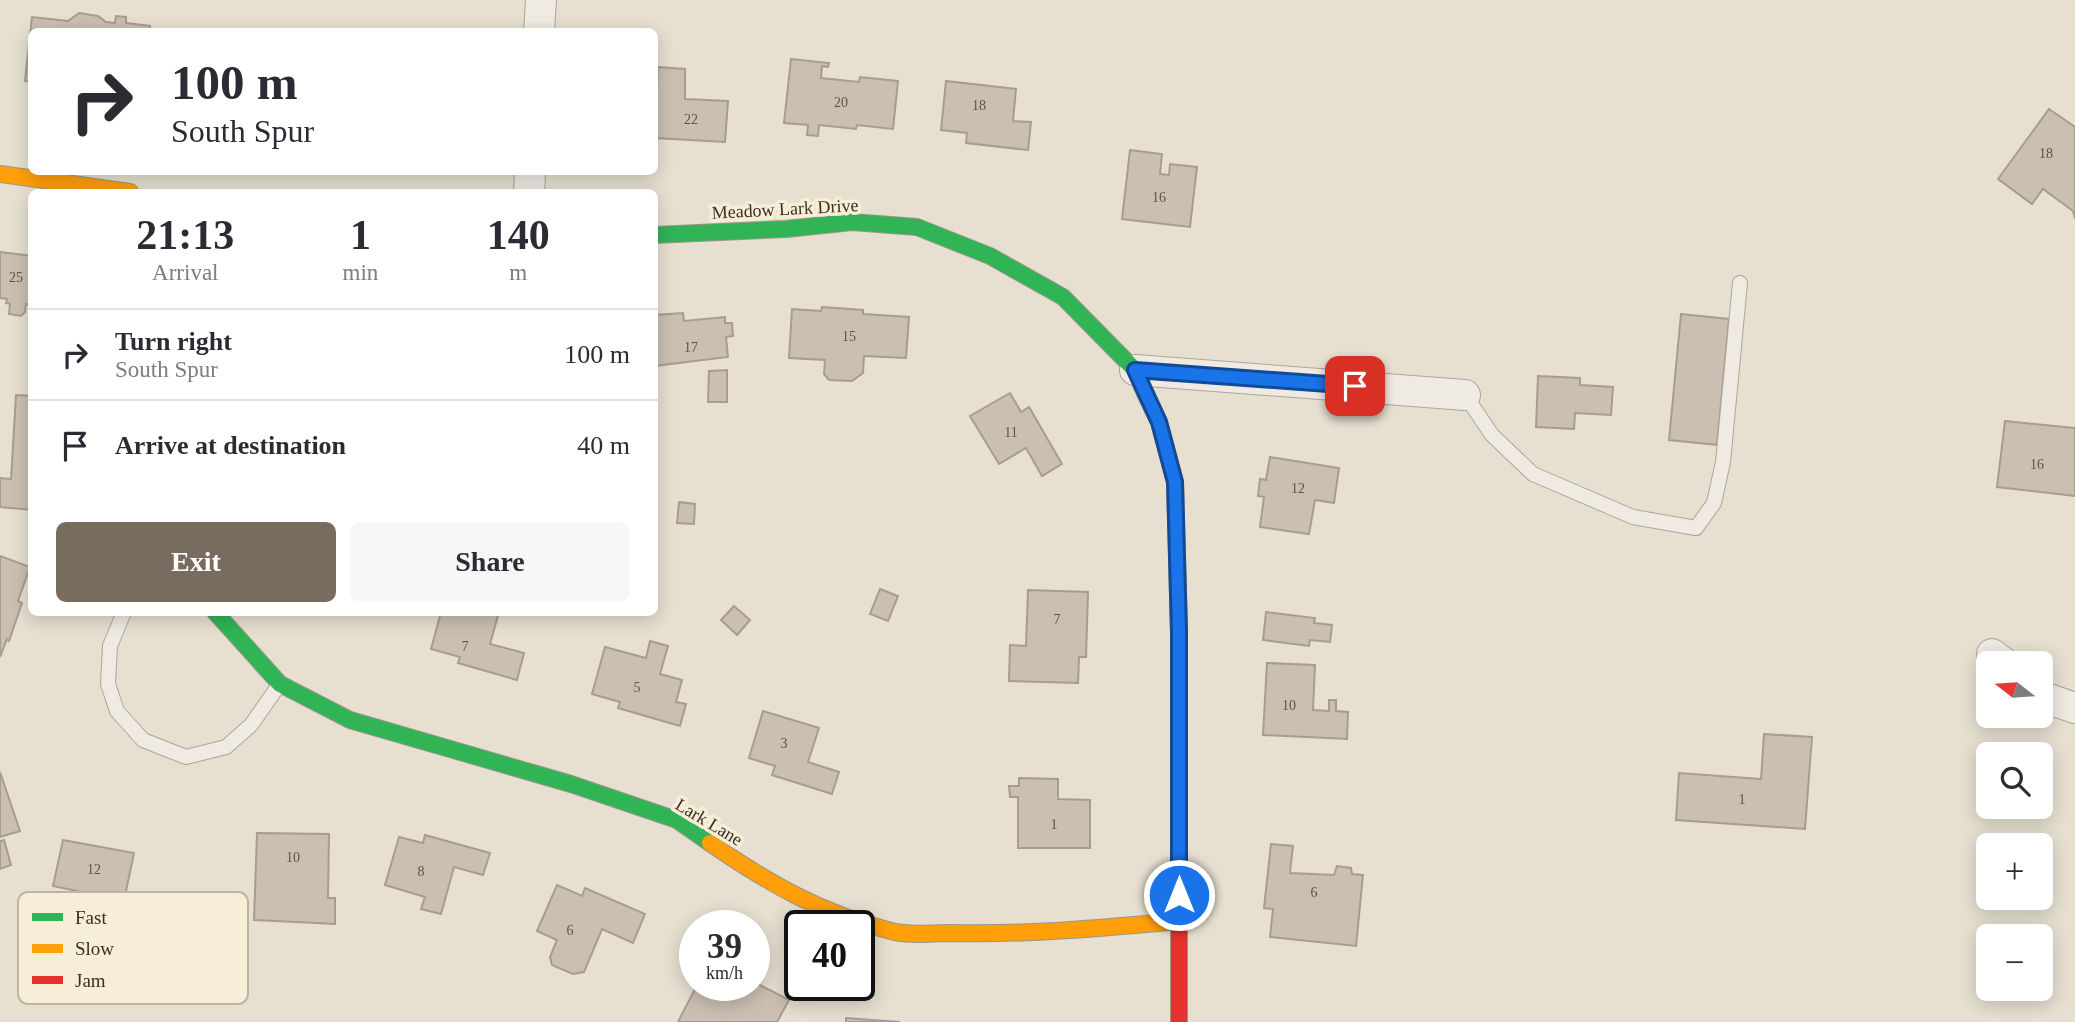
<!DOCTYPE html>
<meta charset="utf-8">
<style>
body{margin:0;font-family:Georgia,serif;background:#f7f7f7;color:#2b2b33;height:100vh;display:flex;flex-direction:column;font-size:26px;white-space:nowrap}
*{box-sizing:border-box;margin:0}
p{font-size:23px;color:#7c7c81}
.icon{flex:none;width:38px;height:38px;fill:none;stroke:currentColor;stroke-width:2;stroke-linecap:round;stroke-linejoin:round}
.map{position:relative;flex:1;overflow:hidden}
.sheet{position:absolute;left:28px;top:189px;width:630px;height:427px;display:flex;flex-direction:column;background:#fff;border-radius:10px;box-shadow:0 4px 18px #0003}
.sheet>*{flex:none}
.hud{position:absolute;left:28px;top:28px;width:630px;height:147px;border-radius:10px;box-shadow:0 4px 18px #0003;background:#fff;color:#2b2b33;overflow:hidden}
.needle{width:46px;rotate:287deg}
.buttons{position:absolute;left:1976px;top:651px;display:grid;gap:14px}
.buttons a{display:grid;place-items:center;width:77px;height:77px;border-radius:10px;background:#fff;box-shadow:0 4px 18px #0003;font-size:35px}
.speed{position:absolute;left:679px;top:910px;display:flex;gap:14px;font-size:35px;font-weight:700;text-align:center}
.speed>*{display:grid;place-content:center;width:91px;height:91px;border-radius:50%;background:#fff;box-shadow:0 4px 18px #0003;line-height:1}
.speed small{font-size:18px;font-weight:400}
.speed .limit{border:4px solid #111;border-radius:10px;background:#fff;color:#111}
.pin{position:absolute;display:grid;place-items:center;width:60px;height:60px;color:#fff;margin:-30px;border-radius:14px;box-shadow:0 4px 10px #0006}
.me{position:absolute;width:77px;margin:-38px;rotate:0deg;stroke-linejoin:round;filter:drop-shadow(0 0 5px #0008)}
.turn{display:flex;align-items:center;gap:24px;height:147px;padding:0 28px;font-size:32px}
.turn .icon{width:91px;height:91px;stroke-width:2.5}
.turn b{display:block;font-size:49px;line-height:60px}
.eta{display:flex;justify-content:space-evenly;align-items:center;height:119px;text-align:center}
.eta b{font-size:42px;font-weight:800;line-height:49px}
.action{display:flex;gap:14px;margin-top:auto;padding:14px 28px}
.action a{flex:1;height:80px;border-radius:10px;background:#786c5e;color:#fff;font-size:28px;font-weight:800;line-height:80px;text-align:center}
.action a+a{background:#f7f7f7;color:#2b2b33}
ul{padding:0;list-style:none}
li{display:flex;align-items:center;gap:21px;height:91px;padding:0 28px;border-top:2px solid #e1e1e2}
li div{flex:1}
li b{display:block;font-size:26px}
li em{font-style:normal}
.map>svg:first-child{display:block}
</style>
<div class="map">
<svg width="2075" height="1022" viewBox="0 0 2075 1022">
<rect width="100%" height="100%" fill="#e7e0d1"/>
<g fill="#cbbfb2" stroke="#a89c90" stroke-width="2">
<polygon points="79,13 98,16 106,22 115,23 116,16 126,17 126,23 150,26 150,32 32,32 32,82 25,81 32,17 68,21"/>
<polygon points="791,59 829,63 828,67 822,66 821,78 859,82 860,77 898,81 893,129 857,125 856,129 819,125 818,136 807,135 808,125 784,123"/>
<polygon points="658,67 685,69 685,99 728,101 725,142 654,138 654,87 657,88"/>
<polygon points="946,81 1016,89 1013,121 1031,122 1028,150 966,143 967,133 941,130"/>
<polygon points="2049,109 2075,127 2075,219 2073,211 2043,189 2032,204 1998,179"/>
<polygon points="1130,150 1162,154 1160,174 1169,175 1170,164 1197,167 1190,227 1122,219"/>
<polygon points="0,252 32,256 32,305 26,304 25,312 21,316 9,314 10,304 6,303 7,299 0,298"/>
<polygon points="822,307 863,310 863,314 909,317 906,358 864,356 863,373 852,381 829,380 824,374 825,360 789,358 792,309 821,311"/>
<polygon points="683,313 684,321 725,317 725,323 732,323 733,336 726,337 728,357 654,366 654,315"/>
<polygon points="1681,314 1729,319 1717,445 1669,440"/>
<polygon points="727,370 727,402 708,402 709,371"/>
<polygon points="1538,376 1580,378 1580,385 1613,387 1611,415 1575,413 1574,429 1536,427"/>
<polygon points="1010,393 1021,412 1029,407 1062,464 1042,476 1026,448 999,464 970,416"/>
<polygon points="16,395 32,396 32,510 0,507 0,478 11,479"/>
<polygon points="2005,421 2075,428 2075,496 1997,487"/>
<polygon points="1270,457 1339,468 1334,503 1315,500 1309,534 1260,527 1264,497 1258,496 1260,479 1266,480"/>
<polygon points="679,502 695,504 694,524 677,523"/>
<polygon points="0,556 30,567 18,601 22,603 9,641 7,639 0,657"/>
<polygon points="880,589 898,596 888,621 870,614"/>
<polygon points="1028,590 1088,592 1086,657 1079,657 1078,683 1009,681 1010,645 1026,646"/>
<polygon points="734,606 750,620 737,635 721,620"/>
<polygon points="441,612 499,612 490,644 524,653 517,680 458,663 460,657 431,649"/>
<polygon points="1266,612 1315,618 1314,623 1332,625 1330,642 1310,640 1309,646 1263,640"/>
<polygon points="650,641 668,646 660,674 682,680 676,702 686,704 680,726 618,708 620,702 592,694 605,647 646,658"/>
<polygon points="1267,663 1315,665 1313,710 1329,711 1329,700 1336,700 1336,711 1348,712 1347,739 1263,735"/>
<polygon points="763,711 819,728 808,762 839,772 832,794 772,775 775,766 749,758"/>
<polygon points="1764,734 1812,737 1805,829 1676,820 1679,773 1761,779"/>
<polygon points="0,772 20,831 0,837"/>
<polygon points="1019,778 1058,779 1058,799 1090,800 1090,848 1018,848 1018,797 1010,797 1009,786 1019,786"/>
<polygon points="257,833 329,834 328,898 335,898 335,924 254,920"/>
<polygon points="425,835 490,853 483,875 454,867 441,914 421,909 425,897 385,885 399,837 423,843"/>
<polygon points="4,840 11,865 0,869 0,841"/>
<polygon points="63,840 134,853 124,901 53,886"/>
<polygon points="1271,844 1293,846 1290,873 1334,875 1337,866 1351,868 1352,874 1363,875 1356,946 1270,937 1273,909 1264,908"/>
<polygon points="557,885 582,896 585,888 645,914 633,943 602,929 584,972 573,974 552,965 550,957 557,940 537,931"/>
<polygon points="754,982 789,1000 777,1022 678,1022 697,985 754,985"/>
<polygon points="846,1018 900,1022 846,1022"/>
</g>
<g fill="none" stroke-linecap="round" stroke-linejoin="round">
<defs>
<g id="lane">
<polyline points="1465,395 1492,435 1533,474 1633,517 1696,528 1714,503 1723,462 1740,283"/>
<polyline points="124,612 110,646 108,684 117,711 143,740 186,757 226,747 251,725 279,685"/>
</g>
<g id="street">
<polyline points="539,32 541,0"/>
<polyline points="529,192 530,172"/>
<polyline points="1135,370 1465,395"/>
<polyline points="1992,654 2004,663"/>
<polyline points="2040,694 2046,698 2075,708"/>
</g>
<g id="fast">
<polyline points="654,235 786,229 852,222 917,227 990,256 1063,297 1135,370 1145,393"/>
<polyline points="215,612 280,684 350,720 571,784 677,820 710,843"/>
</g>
<g id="slow">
<polyline points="0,174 130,192"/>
<polyline points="1145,393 1159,422 1175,482 1179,632 1179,848"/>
<path d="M710,843c58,40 112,71 181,88 18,5 40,2 59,2 76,2 153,-5 229,-12"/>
</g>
<polyline id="jam" points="1179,848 1179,1022"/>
</defs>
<use href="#lane" stroke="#ada599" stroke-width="16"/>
<use href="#street" stroke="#ada599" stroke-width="32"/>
<use href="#fast" stroke="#9c958a" stroke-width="18"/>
<use href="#slow" stroke="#9c958a" stroke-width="18"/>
<use href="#jam" stroke="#9c958a" stroke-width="18"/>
<use href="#lane" stroke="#efebe3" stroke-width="14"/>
<use href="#street" stroke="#efebe3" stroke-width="30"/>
<use href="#fast" stroke="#30b455" stroke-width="16"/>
<use href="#slow" stroke="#ff9f0a" stroke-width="16"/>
<use href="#jam" stroke="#e5322d" stroke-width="16"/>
</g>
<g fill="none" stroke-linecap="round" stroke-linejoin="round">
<defs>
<polyline id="route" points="1179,895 1179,632 1175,482 1159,422 1135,370 1355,386"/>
</defs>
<use href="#route" stroke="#114b97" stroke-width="18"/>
<use href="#route" stroke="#1a73e8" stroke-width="12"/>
</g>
<g text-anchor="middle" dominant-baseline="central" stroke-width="7" stroke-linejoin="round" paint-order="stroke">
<g font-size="14" fill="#605244">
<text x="841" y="102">20</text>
<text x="979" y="105">18</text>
<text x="691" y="119">22</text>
<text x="2046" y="153">18</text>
<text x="1159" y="197">16</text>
<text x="16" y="277">25</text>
<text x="849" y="336">15</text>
<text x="691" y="347">17</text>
<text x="1011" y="432">11</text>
<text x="2037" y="464">16</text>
<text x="1298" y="488">12</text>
<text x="1057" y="619">7</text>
<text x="465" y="646">7</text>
<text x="637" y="687">5</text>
<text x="1289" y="705">10</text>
<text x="784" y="743">3</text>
<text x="1742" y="799">1</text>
<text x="1054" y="824">1</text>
<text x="293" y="857">10</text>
<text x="94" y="869">12</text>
<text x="421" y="871">8</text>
<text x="1314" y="892">6</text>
<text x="570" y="930">6</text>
</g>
<g font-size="18" fill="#3d2e20" stroke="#f7eed8">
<text transform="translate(785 209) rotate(-3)">Meadow Lark Drive</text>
<text transform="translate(709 822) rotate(31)">Lark Lane</text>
</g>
</g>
<rect x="18" y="892" width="230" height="112" rx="10" fill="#f7eed8" stroke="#bfb4a1" stroke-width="2"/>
<rect x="32" y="913" width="31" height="8" fill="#30b455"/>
<rect x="32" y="944" width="31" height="9" fill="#ff9f0a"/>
<rect x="32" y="976" width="31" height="8" fill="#e5322d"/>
<g font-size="19" fill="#3d2e20">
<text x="75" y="924">Fast</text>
<text x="75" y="955">Slow</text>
<text x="75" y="987">Jam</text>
</g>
</svg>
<div class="buttons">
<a><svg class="needle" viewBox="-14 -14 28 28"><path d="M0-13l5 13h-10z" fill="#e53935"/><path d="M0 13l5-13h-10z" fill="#7c7c81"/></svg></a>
<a><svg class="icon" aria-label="search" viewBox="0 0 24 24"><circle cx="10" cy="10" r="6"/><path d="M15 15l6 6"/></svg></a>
<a>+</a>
<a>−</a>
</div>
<div class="speed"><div>39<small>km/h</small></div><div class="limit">40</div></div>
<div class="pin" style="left:1355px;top:386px;background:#d93025"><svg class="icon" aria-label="arrive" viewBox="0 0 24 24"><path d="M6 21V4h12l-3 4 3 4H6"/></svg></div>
<svg class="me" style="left:1179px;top:895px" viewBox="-20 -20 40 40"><circle r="17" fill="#1a73e8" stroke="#fff" stroke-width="3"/><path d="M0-11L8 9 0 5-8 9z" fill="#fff"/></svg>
<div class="hud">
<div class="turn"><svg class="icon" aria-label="right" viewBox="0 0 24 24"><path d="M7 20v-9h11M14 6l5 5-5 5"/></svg><div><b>100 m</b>South Spur</div></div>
</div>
<section class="sheet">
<div class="eta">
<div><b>21:13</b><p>Arrival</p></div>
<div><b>1</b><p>min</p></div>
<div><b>140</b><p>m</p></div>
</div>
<ul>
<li><svg class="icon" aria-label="right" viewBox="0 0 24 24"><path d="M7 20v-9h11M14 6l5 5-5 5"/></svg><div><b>Turn right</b><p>South Spur</p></div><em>100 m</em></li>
<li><svg class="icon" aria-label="arrive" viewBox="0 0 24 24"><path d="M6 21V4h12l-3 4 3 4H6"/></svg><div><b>Arrive at destination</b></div><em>40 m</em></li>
</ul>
<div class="action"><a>Exit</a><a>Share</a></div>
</section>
</div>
